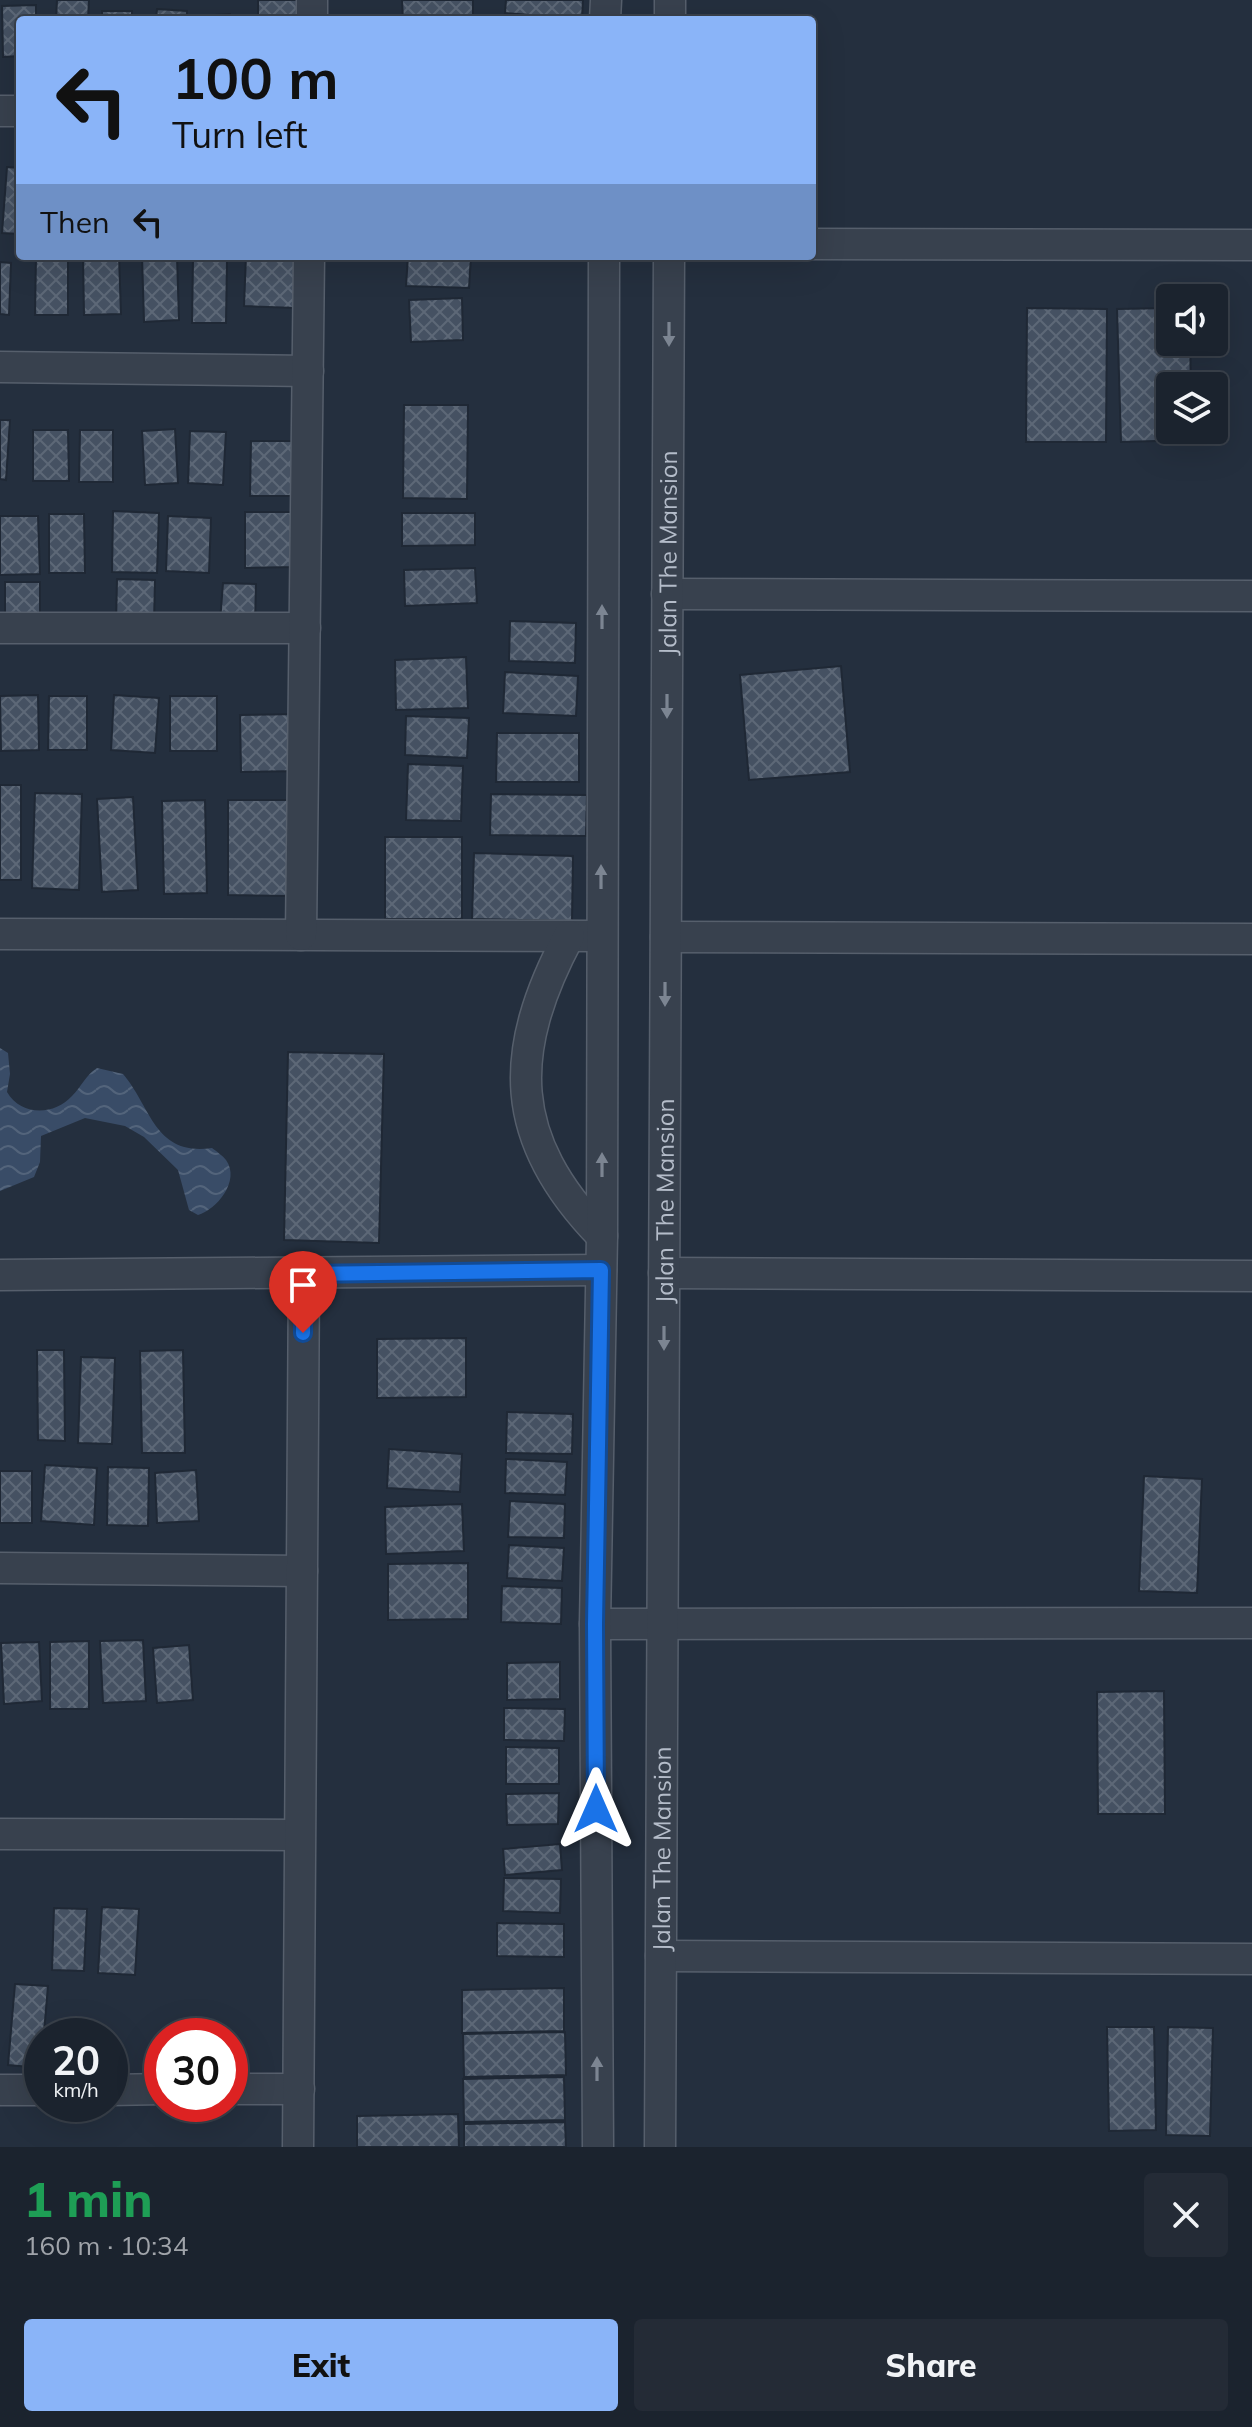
<!DOCTYPE html>
<meta charset="utf-8">
<style>
body{margin:0;font-family:Mulish,sans-serif;background:#242b36;color:#f1f3f6;height:100vh;display:flex;flex-direction:column;font-size:30px;white-space:nowrap}
*{box-sizing:border-box;margin:0}
p{font-size:26px;color:#a0a4aa}
.icon{flex:none;width:44px;height:44px;fill:none;stroke:currentColor;stroke-width:2;stroke-linecap:round;stroke-linejoin:round}
.map{position:relative;height:2147px;overflow:hidden}
.drawer{display:flex;flex-direction:column;background:#1b232e;flex:1}
.drawer>*{flex:none}
.guide{position:absolute;left:16px;top:16px;width:800px;height:244px;border-radius:8px;box-shadow:0 8px 32px #0002,0 0 0 2px #39404a;background:#8ab4f8;color:#111;overflow:hidden}
.fabs{position:absolute;left:1156px;top:284px;display:grid;gap:16px}
.fabs a{display:grid;place-items:center;width:72px;height:72px;border-radius:8px;background:#1b232e;box-shadow:0 8px 32px #0002,0 0 0 2px #39404a;font-size:40px}
.speed{position:absolute;left:24px;top:2018px;display:flex;gap:16px;font-size:40px;font-weight:700;text-align:center}
.speed>*{display:grid;place-content:center;width:104px;height:104px;border-radius:50%;background:#1b232e;box-shadow:0 8px 32px #0002,0 0 0 2px #39404a;line-height:1}
.speed small{font-size:20px;font-weight:400}
.speed .limit{border:12px solid #d22;background:#fff;color:#111}
.pin{position:absolute;display:grid;place-items:center;width:68px;height:68px;color:#fff;margin:-82px -34px;border-radius:50% 50% 50% 0;rotate:-45deg;box-shadow:0 0 8px #0007}
.pin .icon{rotate:45deg}
.me{position:absolute;width:88px;margin:-44px;rotate:0deg;stroke-linejoin:round;filter:drop-shadow(0 0 6px #0008)}
.turn{display:flex;align-items:center;gap:28px;height:168px;padding:0 24px;font-size:36px}
.turn .icon{width:104px;height:104px;stroke-width:2.5}
.turn b{display:block;font-size:56px;line-height:68px}
.then{display:flex;align-items:center;height:76px;padding:0 24px;background:#0003;gap:16px;font-size:30px}
.round{display:grid;place-items:center;flex:none;width:84px;height:84px;border-radius:8px;background:#242b36}
.overview{display:flex;align-items:center;justify-content:space-between;height:136px;padding:0 24px}
h1{font-size:48px;font-weight:800;line-height:60px;color:#1e9e55}
.button{display:flex;gap:16px;margin-top:auto;padding:16px 24px}
.button a{flex:1;height:92px;border-radius:8px;background:#8ab4f8;color:#111;font-size:32px;font-weight:800;line-height:92px;text-align:center}
.button a+a{background:#242b36;color:#f1f3f6}
.map>svg:first-child{display:block}
</style>
<div class="map">
<svg width="1252" height="2147" viewBox="0 0 1252 2147">
<defs>
<pattern id="water-waves" width="16" height="10" patternUnits="userSpaceOnUse" patternTransform="scale(2)"><rect width="16" height="10" fill="#394c67"/><path d="M0 5q4-4 8 0t8 0" fill="none" stroke="#53647b"/></pattern>
<pattern id="building-cross-hatch" width="8" height="8" patternUnits="userSpaceOnUse" patternTransform="scale(2)"><rect width="8" height="8" fill="#455162"/><path d="M0 0l8 8M0 8l8-8" fill="none" stroke="#5d6877"/></pattern>
</defs>
<rect width="100%" height="100%" fill="#242f3e"/>
<path fill="url(#water-waves)" d="M0,1048l8,5 2,21 -3,18c14,24 47,24 65,4 10,-10 13,-20 25,-28l26,6c29,34 31,82 89,74 4,3 11,8 14,12 15,21 -10,50 -28,55l-9,-5 -11,-40 -34,-33 -19,-11 -40,-8 -44,18 -1,26 -6,15 -34,14z"/>
<g fill="url(#building-cross-hatch)" stroke="#1f2835" stroke-width="2">
<polygon points="57,0 89,0 88,20 56,20"/>
<rect x="258" y="0" width="44" height="20"/>
<polygon points="402,0 473,0 473,20 403,20"/>
<polygon points="506,0 583,0 582,19 505,13"/>
<polygon points="36,5 36,20 20,20 20,56 3,57 2,6"/>
<polygon points="157,9 187,11 187,20 156,20"/>
<rect x="102" y="11" width="30" height="9"/>
<polygon points="230,14 230,20 200,20 200,16"/>
<polygon points="7,167 20,168 20,234 2,233"/>
<polygon points="36,256 68,256 68,315 35,315"/>
<polygon points="83,256 119,256 121,314 84,315"/>
<polygon points="142,256 177,256 179,320 144,322"/>
<polygon points="246,256 296,256 295,308 244,306"/>
<polygon points="408,256 471,256 469,288 406,286"/>
<polygon points="193,260 227,260 226,323 192,323"/>
<polygon points="0,262 11,263 9,315 0,314"/>
<polygon points="462,298 463,340 411,342 409,300"/>
<polygon points="1027,308 1107,309 1106,442 1026,442"/>
<polygon points="1170,308 1170,342 1190,342 1191,386 1170,386 1170,430 1192,430 1192,440 1121,442 1117,309"/>
<polygon points="404,405 468,405 467,499 403,498"/>
<polygon points="0,420 10,420 6,480 0,479"/>
<polygon points="175,429 178,483 145,485 142,431"/>
<polygon points="33,430 68,430 69,481 33,481"/>
<polygon points="80,430 113,430 113,482 79,482"/>
<polygon points="190,431 226,432 223,485 188,483"/>
<polygon points="251,441 297,441 296,496 250,496"/>
<polygon points="113,511 159,513 157,573 112,572"/>
<polygon points="245,512 294,512 295,567 245,568"/>
<polygon points="402,513 475,513 475,545 402,546"/>
<polygon points="49,514 84,514 85,573 49,573"/>
<polygon points="0,516 38,516 40,574 0,575"/>
<polygon points="168,516 211,518 209,573 166,571"/>
<polygon points="475,568 477,603 405,606 404,570"/>
<polygon points="117,579 155,580 154,623 116,623"/>
<rect x="5" y="582" width="35" height="41"/>
<polygon points="223,583 256,584 255,623 220,622"/>
<polygon points="510,621 576,623 575,663 509,661"/>
<polygon points="466,657 468,708 396,710 395,660"/>
<polygon points="841,666 850,772 749,780 740,675"/>
<polygon points="505,672 578,676 576,716 503,713"/>
<polygon points="38,695 39,750 1,751 0,696"/>
<polygon points="114,695 159,698 155,753 111,750"/>
<polygon points="49,696 87,696 87,750 48,750"/>
<rect x="170" y="696" width="47" height="55"/>
<polygon points="300,714 301,771 241,772 240,715"/>
<polygon points="406,716 469,718 467,758 405,755"/>
<polygon points="497,733 579,733 579,782 496,782"/>
<polygon points="408,764 463,766 461,821 406,820"/>
<rect x="0" y="785" width="21" height="95"/>
<polygon points="35,793 82,794 79,890 32,888"/>
<polygon points="491,794 587,795 586,836 490,835"/>
<polygon points="133,797 138,890 102,892 97,799"/>
<polygon points="205,800 207,893 164,894 162,801"/>
<polygon points="228,800 289,800 288,896 228,895"/>
<rect x="385" y="837" width="77" height="82"/>
<polygon points="474,853 573,856 572,921 472,919"/>
<polygon points="288,1052 384,1054 379,1243 284,1240"/>
<polygon points="466,1338 466,1397 377,1398 377,1339"/>
<polygon points="37,1350 64,1350 65,1441 38,1440"/>
<polygon points="183,1350 185,1453 142,1453 140,1351"/>
<polygon points="81,1357 115,1358 112,1444 78,1443"/>
<polygon points="507,1412 573,1414 572,1454 506,1453"/>
<polygon points="389,1449 462,1454 460,1492 387,1488"/>
<polygon points="506,1459 567,1462 565,1495 505,1493"/>
<polygon points="45,1465 97,1468 94,1525 41,1521"/>
<polygon points="108,1467 149,1468 148,1526 107,1525"/>
<polygon points="196,1470 199,1521 157,1523 155,1473"/>
<rect x="0" y="1471" width="32" height="52"/>
<polygon points="1144,1476 1202,1479 1197,1593 1139,1591"/>
<polygon points="510,1501 565,1504 564,1538 508,1537"/>
<polygon points="462,1504 464,1551 386,1554 385,1507"/>
<polygon points="509,1545 564,1548 562,1581 507,1578"/>
<polygon points="468,1563 468,1619 388,1620 388,1564"/>
<polygon points="502,1586 562,1588 561,1624 501,1622"/>
<polygon points="143,1640 146,1701 103,1703 100,1641"/>
<polygon points="89,1641 89,1709 50,1709 50,1642"/>
<polygon points="39,1642 42,1701 4,1704 1,1643"/>
<polygon points="189,1645 193,1700 157,1703 153,1648"/>
<polygon points="560,1662 560,1699 507,1700 507,1663"/>
<polygon points="1164,1691 1165,1814 1098,1814 1097,1692"/>
<polygon points="504,1708 565,1709 564,1741 504,1740"/>
<polygon points="506,1747 559,1748 559,1784 506,1784"/>
<polygon points="559,1793 558,1824 507,1825 506,1794"/>
<polygon points="560,1844 562,1870 505,1875 503,1849"/>
<polygon points="504,1878 561,1879 560,1913 503,1911"/>
<polygon points="102,1907 139,1909 135,1975 98,1973"/>
<polygon points="54,1908 87,1909 84,1971 52,1970"/>
<polygon points="497,1923 564,1924 564,1957 497,1956"/>
<polygon points="15,1984 48,1986 41,2068 8,2065"/>
<polygon points="564,1988 564,2031 462,2033 462,1990"/>
<polygon points="1107,2027 1154,2027 1156,2130 1109,2131"/>
<polygon points="1168,2027 1213,2028 1210,2136 1166,2135"/>
<polygon points="565,2032 566,2075 464,2077 463,2034"/>
<polygon points="564,2077 565,2120 464,2122 463,2079"/>
<polygon points="458,2114 459,2147 357,2147 357,2116"/>
<polygon points="565,2122 566,2147 464,2147 464,2124"/>
</g>
<g fill="none" stroke-linecap="round" stroke-linejoin="round">
<defs>
<g id="minor">
<polyline points="312,20 312,0"/>
<polyline points="605,20 606,0"/>
<polyline points="670,20 670,0"/>
<polyline points="0,111 20,111"/>
<polyline points="812,244 1252,245"/>
<polyline points="0,367 308,371"/>
<polyline points="667,594 1252,596"/>
<polyline points="0,628 305,628"/>
<polyline points="0,934 601,936"/>
<polyline points="301,935 309,256"/>
<path d="M569,936c-62,116 -62,203 33,300"/>
<polyline points="666,937 1252,939"/>
<polyline points="664,1273 1252,1276"/>
<polyline points="0,1275 601,1270"/>
<polyline points="0,1568 302,1571"/>
<polyline points="595,1624 1252,1623"/>
<polyline points="0,1834 298,1835"/>
<polyline points="661,1956 1252,1959"/>
<polyline points="230,2089 299,2089"/>
<polyline points="0,2090 42,2090"/>
<polyline points="110,2090 162,2089"/>
<polyline points="298,2147 304,1274"/>
<polyline points="598,2147 595,1624 602,1236 604,256"/>
<path id="s1" d="M660,2147l9,-1891"/>
</g>
</defs>
<use href="#minor" stroke="#565f6c" stroke-width="33"/>
<use href="#minor" stroke="#38414e" stroke-width="30"/>
</g>
<defs><path id="oneway-solid" d="M-6-.8H1V-3.2L6.5 0L1 3.2V.8H-6Z" transform="scale(2)"/></defs>
<g fill="#7c8592">
<use href="#oneway-solid" transform="translate(669 334) rotate(90)"/>
<use href="#oneway-solid" transform="translate(602 617) rotate(-90)"/>
<use href="#oneway-solid" transform="translate(667 706) rotate(90)"/>
<use href="#oneway-solid" transform="translate(601 877) rotate(-90)"/>
<use href="#oneway-solid" transform="translate(665 994) rotate(90)"/>
<use href="#oneway-solid" transform="translate(602 1165) rotate(-90)"/>
<use href="#oneway-solid" transform="translate(664 1338) rotate(90)"/>
<use href="#oneway-solid" transform="translate(597 2069) rotate(-90)"/>
</g>
<g fill="none" stroke-linecap="round" stroke-linejoin="round">
<defs>
<polyline id="route" points="303,1333 304,1274 601,1270 595,1624 596,1809"/>
</defs>
<use href="#route" stroke="#114b97" stroke-width="20"/>
<use href="#route" stroke="#1a73e8" stroke-width="14"/>
</g>
<g text-anchor="middle" dominant-baseline="central" stroke-width="6" stroke-linejoin="round" paint-order="stroke">
<g font-size="24" fill="#b4bcc9" stroke="#1d2633">
<text stroke="none"><textPath href="#s1" startOffset="1594">Jalan The Mansion</textPath></text>
<text stroke="none"><textPath href="#s1" startOffset="946">Jalan The Mansion</textPath></text>
<text stroke="none"><textPath href="#s1" startOffset="298">Jalan The Mansion</textPath></text>
</g>
</g>
</svg>
<div class="fabs">
<a><svg class="icon" aria-label="sound" viewBox="0 0 24 24"><path d="M4 9h4l5-4v14l-5-4H4zM17 9q2 3 0 6"/></svg></a>
<a><svg class="icon" aria-label="layers" viewBox="0 0 24 24"><path d="M12 4l9 5-9 5-9-5zM3 14l9 5 9-5"/></svg></a>
</div>
<div class="speed"><div>20<small>km/h</small></div><div class="limit">30</div></div>
<div class="pin" style="left:303px;top:1333px;background:#d93025"><svg class="icon" aria-label="arrive" viewBox="0 0 24 24"><path d="M6 21V4h12l-3 4 3 4H6"/></svg></div>
<svg class="me" style="left:596px;top:1809px" viewBox="-20 -20 40 40"><path d="M0-17L14 15 0 8-14 15z" fill="#1a73e8" stroke="#fff" stroke-width="4"/></svg>
<div class="guide">
<div class="turn"><svg class="icon" aria-label="left" viewBox="0 0 24 24"><path d="M17 20v-9H6M10 6l-5 5 5 5"/></svg><div><b>100 m</b>Turn left</div></div>
<div class="then">Then<svg class="icon" aria-label="left" viewBox="0 0 24 24"><path d="M17 20v-9H6M10 6l-5 5 5 5"/></svg></div>
</div>
</div>
<section class="drawer">
<div class="overview"><div><h1>1 min</h1><p>160 m · 10:34</p></div><a class="round"><svg class="icon" aria-label="close" viewBox="0 0 24 24"><path d="M6 6l12 12M18 6L6 18"/></svg></a></div>
<div class="button"><a>Exit</a><a>Share</a></div>
</section>
